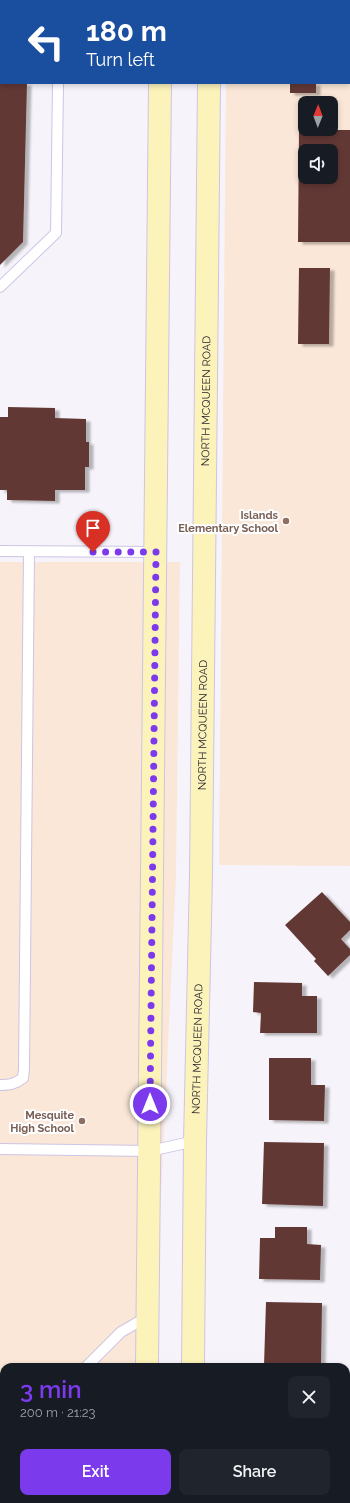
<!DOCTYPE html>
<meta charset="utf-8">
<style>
body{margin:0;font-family:Raleway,sans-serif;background:#20242c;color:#f1f3f6;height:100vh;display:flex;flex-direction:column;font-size:15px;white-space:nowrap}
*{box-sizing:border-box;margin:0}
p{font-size:13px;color:#9ea1a6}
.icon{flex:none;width:22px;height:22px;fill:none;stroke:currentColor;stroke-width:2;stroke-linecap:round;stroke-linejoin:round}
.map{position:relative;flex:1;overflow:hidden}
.sheet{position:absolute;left:0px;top:1363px;width:350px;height:140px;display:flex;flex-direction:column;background:#171b24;border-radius:12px 12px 0 0;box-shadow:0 2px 6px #0003}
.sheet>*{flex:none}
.guide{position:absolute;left:0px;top:0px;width:350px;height:84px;box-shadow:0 2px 6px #0003;background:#1a4fa0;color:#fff;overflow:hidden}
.needle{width:26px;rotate:1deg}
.controls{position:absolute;left:298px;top:96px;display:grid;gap:8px}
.controls a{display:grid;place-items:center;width:40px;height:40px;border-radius:8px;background:#171b24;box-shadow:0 2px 6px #0003;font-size:20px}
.pin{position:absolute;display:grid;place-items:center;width:34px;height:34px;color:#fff;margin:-41px -17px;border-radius:50% 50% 50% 0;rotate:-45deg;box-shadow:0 0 4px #0007}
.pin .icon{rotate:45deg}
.me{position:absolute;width:44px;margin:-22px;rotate:0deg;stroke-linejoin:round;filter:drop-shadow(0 0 3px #0008)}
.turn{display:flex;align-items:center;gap:14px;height:84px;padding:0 20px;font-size:18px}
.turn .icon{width:52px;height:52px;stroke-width:2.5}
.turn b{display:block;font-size:28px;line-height:34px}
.round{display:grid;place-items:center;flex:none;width:42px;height:42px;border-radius:8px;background:#20242c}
.overview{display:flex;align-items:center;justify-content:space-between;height:68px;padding:0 20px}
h1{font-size:24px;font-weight:600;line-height:30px;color:#7c3aed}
.primary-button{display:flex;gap:8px;margin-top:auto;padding:8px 20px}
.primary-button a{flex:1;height:46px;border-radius:8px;background:#7c3aed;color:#fff;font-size:16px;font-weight:600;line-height:46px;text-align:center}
.primary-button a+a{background:#20242c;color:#f1f3f6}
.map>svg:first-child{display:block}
</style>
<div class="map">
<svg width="350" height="1503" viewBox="0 0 350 1503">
<defs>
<filter id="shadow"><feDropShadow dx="4.5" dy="2.5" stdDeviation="1" flood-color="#0004"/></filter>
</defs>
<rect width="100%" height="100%" fill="#f6f4fa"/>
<g fill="#fae7d7" fill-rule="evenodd">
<path d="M226,0h124v866l-131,-1 7,-782h123v-82zM305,103h26v26h-26zM305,151h26v26h-26z"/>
<polygon points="0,562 180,562 176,875 153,1367 4,1367 4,1499 147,1499 147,1503 0,1503"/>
</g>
<g fill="#623935" fill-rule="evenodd" filter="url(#shadow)">
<polygon points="0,83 27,83 23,242 0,265"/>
<rect x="290" y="83" width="26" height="10"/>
<path d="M299,130h51v112h-52zM305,151h26v26h-26z"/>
<polygon points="299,268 330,268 329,344 298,344"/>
<polygon points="8,407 55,408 55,418 86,419 86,442 89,442 89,467 85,467 85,490 55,490 55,501 7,500 7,490 0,490 0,417 8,417"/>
<polygon points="322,892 350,922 350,930 341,939 350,949 350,955 328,976 314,961 316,959 285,925"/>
<polygon points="254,982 302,983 302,996 317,996 317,1033 260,1033 261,1013 253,1012"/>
<polygon points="269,1058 311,1058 311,1085 325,1085 324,1121 269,1120"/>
<polygon points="264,1142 324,1143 323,1206 262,1204"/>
<polygon points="275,1227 307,1227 307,1244 321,1245 320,1280 259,1279 260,1238 275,1238"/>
<polygon points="266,1302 322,1303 321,1367 292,1367 292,1365 264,1365"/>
<rect x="255" y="1499" width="64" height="4"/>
</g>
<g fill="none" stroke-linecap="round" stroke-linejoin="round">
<defs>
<g id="lane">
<polyline points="59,1 59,0"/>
<polyline points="0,287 56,233 58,83"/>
<polyline points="0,551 156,552"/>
<path d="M0,1085c10,0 15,-1 23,-7l1,-9 5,-517"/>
<polyline points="0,1149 150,1151 195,1141"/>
<polyline points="86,1367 121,1332 147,1317"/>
<polyline points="22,1503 22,1499"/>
</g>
<g id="secondary">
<polyline points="161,1 161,0"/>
<polyline points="210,1 210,0"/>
<polyline points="147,1367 160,83"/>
<path id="s1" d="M193,1367l2,-226 6,-266 8,-792"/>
<polyline points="145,1503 145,1499"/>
<polyline points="192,1503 192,1499"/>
</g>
</defs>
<use href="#lane" stroke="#cec4e4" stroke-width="12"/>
<use href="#secondary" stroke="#cec4e4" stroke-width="24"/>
<use href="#lane" stroke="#fff" stroke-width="10"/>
<use href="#secondary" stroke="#fbf3ba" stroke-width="22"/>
</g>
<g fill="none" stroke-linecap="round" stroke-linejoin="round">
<polyline stroke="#7c3aed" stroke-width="7" stroke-dasharray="0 12.6" points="93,552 156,552 150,1104"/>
</g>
<g fill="#8d6e63" stroke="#fff" stroke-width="1.5">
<circle cx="286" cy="521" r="4"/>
<circle cx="82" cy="1121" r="4"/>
</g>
<g text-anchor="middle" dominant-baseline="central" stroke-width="4" stroke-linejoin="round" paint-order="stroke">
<g font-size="11" fill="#211d28" stroke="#fff">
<text stroke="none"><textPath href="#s1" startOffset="966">NORTH MCQUEEN ROAD</textPath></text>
<text stroke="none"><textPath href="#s1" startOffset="642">NORTH MCQUEEN ROAD</textPath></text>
<text stroke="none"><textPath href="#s1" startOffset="318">NORTH MCQUEEN ROAD</textPath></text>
</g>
<g font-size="11" font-weight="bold" fill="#785e54" stroke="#fff" text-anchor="end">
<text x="278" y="515">Islands<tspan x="278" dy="13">Elementary School</tspan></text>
<text x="74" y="1115">Mesquite<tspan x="74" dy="13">High School</tspan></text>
</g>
</g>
</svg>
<div class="controls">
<a><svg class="needle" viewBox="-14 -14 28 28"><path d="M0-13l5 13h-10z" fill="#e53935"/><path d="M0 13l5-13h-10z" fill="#9ea1a6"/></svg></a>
<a><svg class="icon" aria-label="sound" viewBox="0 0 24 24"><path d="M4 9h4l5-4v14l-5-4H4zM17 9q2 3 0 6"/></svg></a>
</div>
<div class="pin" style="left:93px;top:552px;background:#d93025"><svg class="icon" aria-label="arrive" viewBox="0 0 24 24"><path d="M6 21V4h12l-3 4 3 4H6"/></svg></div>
<svg class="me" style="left:150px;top:1104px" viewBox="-20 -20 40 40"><circle r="17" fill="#7c3aed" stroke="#fff" stroke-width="3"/><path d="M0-11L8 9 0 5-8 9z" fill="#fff"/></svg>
<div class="guide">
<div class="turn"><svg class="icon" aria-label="left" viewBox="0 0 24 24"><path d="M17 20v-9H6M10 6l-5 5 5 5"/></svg><div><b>180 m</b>Turn left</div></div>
</div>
<section class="sheet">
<div class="overview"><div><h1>3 min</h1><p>200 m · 21:23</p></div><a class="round"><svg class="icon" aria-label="close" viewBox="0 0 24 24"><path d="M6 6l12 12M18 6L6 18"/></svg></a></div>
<div class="primary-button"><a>Exit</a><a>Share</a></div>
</section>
</div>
